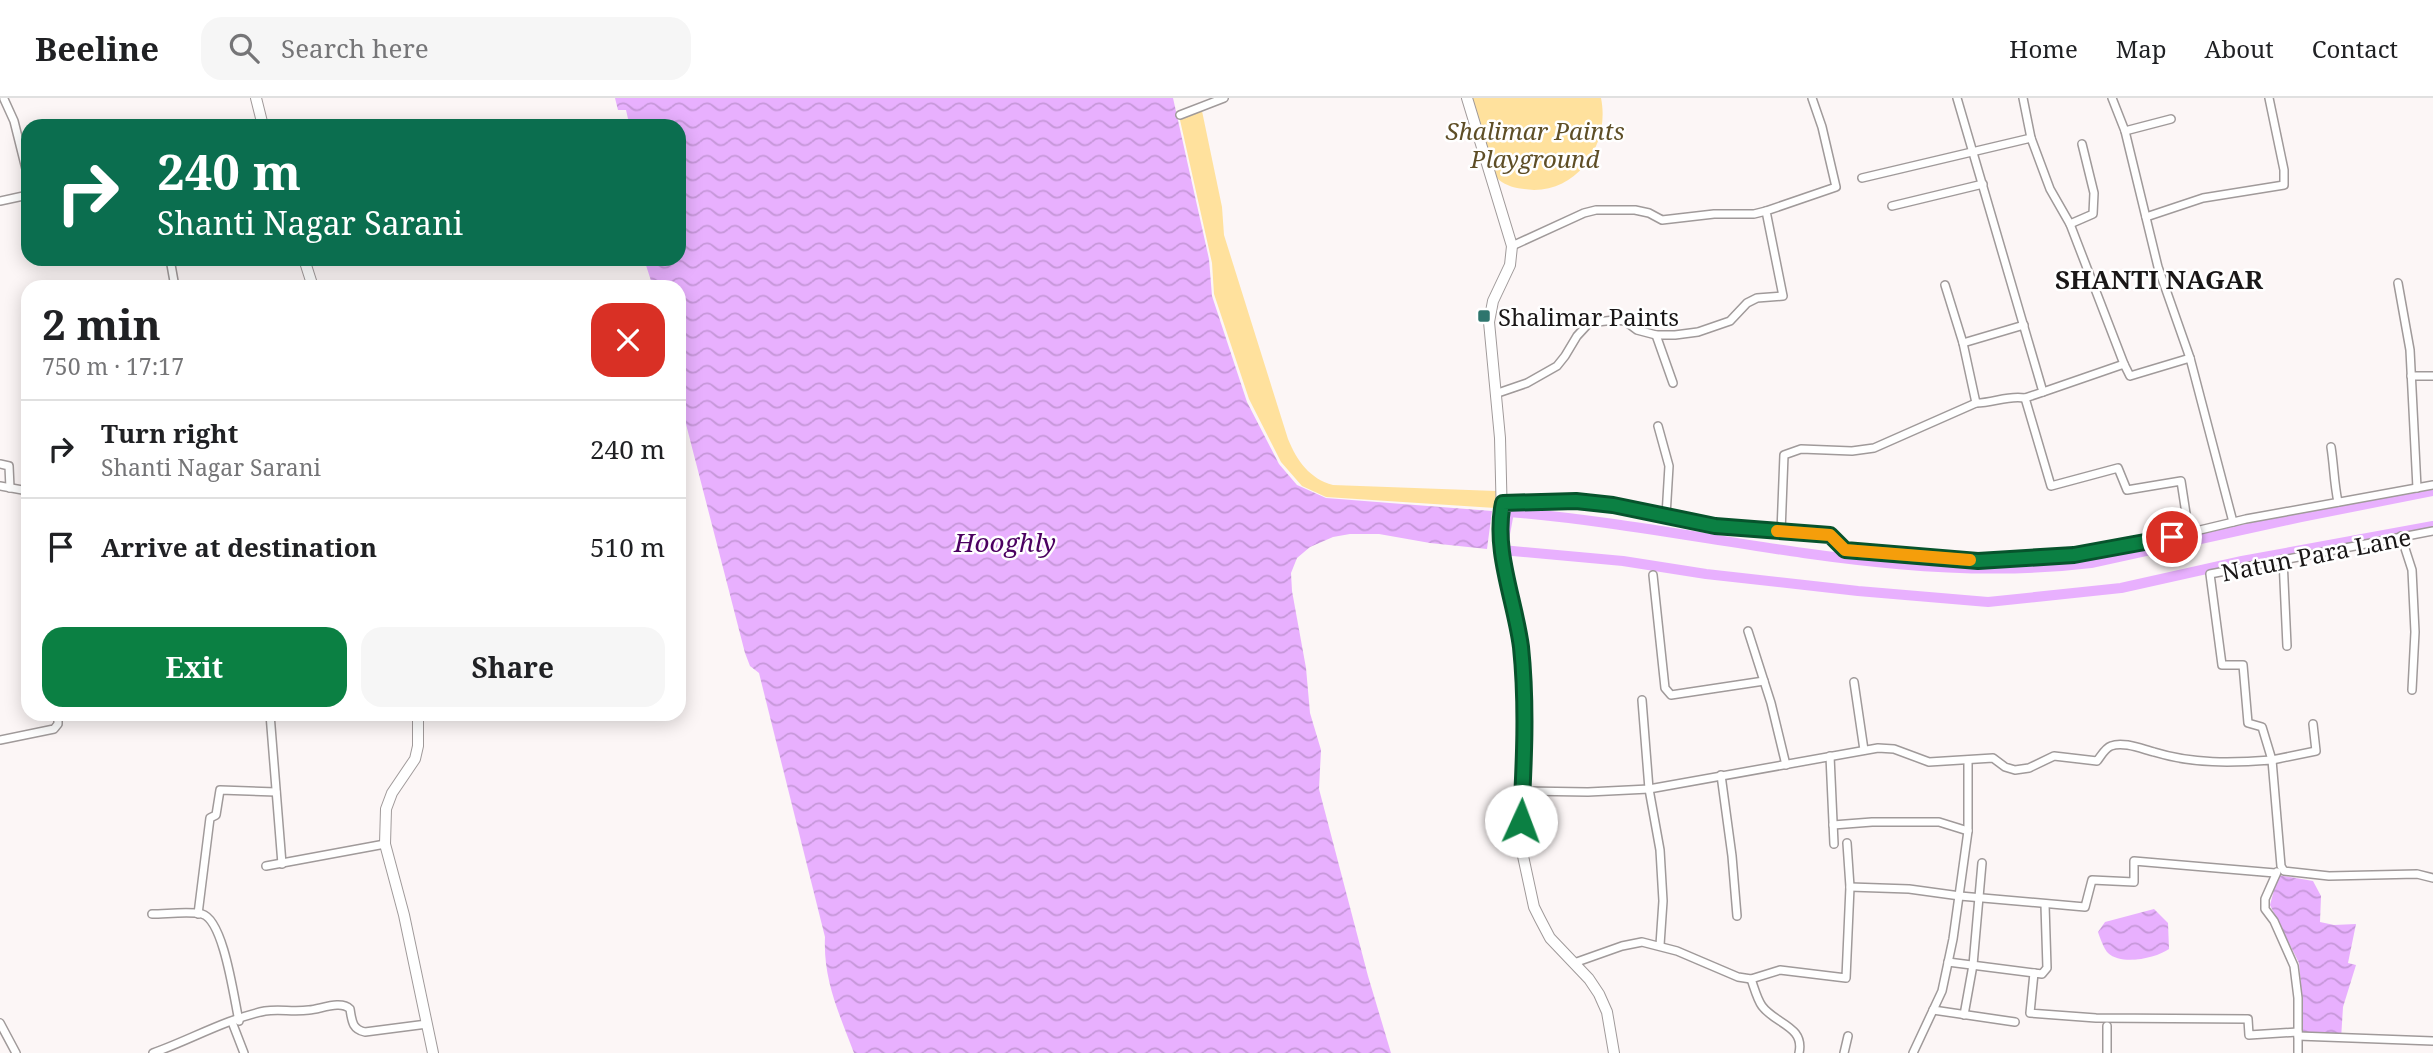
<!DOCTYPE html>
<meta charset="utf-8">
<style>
body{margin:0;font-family:"Noto Serif",serif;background:#f6f6f6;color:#202124;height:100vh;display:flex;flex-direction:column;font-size:26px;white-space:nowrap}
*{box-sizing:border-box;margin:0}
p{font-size:23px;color:#757577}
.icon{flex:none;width:38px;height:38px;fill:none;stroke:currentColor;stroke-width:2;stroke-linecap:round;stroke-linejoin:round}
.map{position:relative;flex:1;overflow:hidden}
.sheet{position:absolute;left:21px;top:182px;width:665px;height:441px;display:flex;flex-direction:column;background:#fff;border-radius:21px;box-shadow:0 4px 18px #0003}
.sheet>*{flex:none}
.banner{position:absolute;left:21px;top:21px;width:665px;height:147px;border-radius:21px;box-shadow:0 4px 18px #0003;background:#0b6e4f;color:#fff;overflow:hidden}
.pin{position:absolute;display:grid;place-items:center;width:60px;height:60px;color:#fff;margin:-30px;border:4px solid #fff;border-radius:50%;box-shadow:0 2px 7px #0007}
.me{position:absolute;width:77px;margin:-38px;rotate:2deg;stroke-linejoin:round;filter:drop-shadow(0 0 5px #0008)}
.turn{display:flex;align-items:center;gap:24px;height:147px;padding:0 21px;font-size:32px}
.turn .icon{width:91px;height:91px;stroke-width:2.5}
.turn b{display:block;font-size:49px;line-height:60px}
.round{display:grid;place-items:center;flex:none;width:74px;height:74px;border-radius:21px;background:#f6f6f6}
.overview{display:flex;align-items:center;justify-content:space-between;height:119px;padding:0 21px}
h1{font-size:42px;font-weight:700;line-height:52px}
.button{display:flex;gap:14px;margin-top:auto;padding:14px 21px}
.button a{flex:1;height:80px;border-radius:21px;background:#0b8043;color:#fff;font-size:28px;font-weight:700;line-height:80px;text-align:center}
.button a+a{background:#f6f6f6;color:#202124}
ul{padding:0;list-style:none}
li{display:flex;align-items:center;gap:21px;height:98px;padding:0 21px;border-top:2px solid #e0e0e0}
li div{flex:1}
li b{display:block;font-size:26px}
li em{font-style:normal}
header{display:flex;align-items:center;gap:42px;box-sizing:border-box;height:98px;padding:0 35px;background:#fff;border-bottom:2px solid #e0e0e0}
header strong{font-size:33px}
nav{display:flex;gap:38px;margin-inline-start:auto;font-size:24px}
.search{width:490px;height:63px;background:#f6f6f6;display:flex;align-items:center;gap:18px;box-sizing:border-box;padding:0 24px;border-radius:21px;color:#757577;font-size:26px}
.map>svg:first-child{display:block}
</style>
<header>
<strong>Beeline</strong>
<div class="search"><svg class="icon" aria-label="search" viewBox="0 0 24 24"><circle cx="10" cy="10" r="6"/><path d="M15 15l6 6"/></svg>Search here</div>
<nav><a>Home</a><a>Map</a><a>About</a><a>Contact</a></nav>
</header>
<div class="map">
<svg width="2433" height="955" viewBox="0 0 2433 955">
<defs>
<pattern id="water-waves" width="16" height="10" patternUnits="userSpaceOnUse" patternTransform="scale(1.75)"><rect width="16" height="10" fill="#e8b0fe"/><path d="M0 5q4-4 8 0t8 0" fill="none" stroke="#c697d9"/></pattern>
</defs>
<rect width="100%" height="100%" fill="#fcf6f6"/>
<g fill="#ffe19d">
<path d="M1469,0h132c9,43 -20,92 -67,92 -13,-1 -26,-2 -36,-11 -15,-14 -23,-60 -29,-81z"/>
<path d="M1202,13l20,96 2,28 64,204c9,22 22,40 45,46l163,6 -1,17 -169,-11 -24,-11 -21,-24 -32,-63 -35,-105 -2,-31 -32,-143z"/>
</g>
<g fill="url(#water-waves)">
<path d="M615,0h558l36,161 3,37 35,106 32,62 18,21 29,13 166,13 -5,38 -57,-6 -51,-9h-29l-17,3 -23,10 -13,11 -6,15 1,18 14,77 4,45 11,37 -2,39 49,187 23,77h-537c-15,-40 -31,-73 -29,-116l-66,-264 -9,-7 -5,-13 -66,-256v-110h-26l-9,-28h35v-133h-55l5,-3 -3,-13h-8z"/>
<polygon points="2278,777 2313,783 2321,798 2320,824 2334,827 2356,826 2348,865 2356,867 2343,909 2341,941 2301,941 2302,900 2299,865 2270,807"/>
<path d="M2154,811l14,14 1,26c-13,9 -47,17 -61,4 -4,-4 -8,-15 -10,-21l7,-10z"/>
</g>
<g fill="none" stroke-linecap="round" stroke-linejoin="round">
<path stroke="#e8b0fe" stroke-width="10" d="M2433,393l-132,26 -210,46c-194,24 -388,-35 -582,-51l-7,38 121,11 83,13 152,17 130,11 133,-14 121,-27 191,-35"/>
<defs>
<g id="street">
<polyline points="1957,0 2043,294 2025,300 2051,388 2118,370 2127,392 2181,383 2189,435"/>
<polyline points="2023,0 2031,40"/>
<polyline points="2112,0 2125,33 2158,169 2190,260"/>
<polyline points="4,1 14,23 28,79"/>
<polyline points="1180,17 1224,0"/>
<polyline points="2125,33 2171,21"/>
<polyline points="1862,80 2031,40 2050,91 2070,126 2124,266"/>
<polyline points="0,103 28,97"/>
<polyline points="1892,108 1983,86"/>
<polyline points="2146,119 2203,100 2284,87 2284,72 2269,0"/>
<polyline points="2070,126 2093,116 2094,95 2082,46"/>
<polyline points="1512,148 1584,115 1596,112 1635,112 1649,115 1662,122 1714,116 1754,116 1766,113"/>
<polyline points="170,161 175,189"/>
<polyline points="2398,185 2410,252 2417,390"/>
<polyline points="1945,187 1963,245 1976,305"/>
<polyline points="1656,237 1673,285"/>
<polyline points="1963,245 2024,227"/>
<polyline points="2411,278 2433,278"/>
<polyline points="2043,294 2124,266 2130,278 2190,260 2233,424"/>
<polyline points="1495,296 1527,285 1557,268 1565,258 1577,238 1589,225 1614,222 1625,223 1637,232 1656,237 1675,237 1698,234 1730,223 1747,205 1757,200 1783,198 1766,113 1836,89 1822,29 1812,0"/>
<polyline points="1658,328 1669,368 1666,418"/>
<path d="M2331,349c3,19 3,36 7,55"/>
<polyline points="0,366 9,368 10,390"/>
<polyline points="0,388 28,393"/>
<polyline points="1503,405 1576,403 1613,407 1715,428 1830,437 1840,449 1845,452 1978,463 2074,457 2154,443 2246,421 2433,387"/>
<path d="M1781,434l3,-77 17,-6 51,2 22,-3 102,-45c18,0 31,-8 49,-5"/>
<polyline points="2401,438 2412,472 2415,534 2412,592"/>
<polyline points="2283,461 2287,548"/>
<polyline points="1653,477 1665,590 1671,597 1764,583"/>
<polyline points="1748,533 1771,605 1786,667"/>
<polyline points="1854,584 1864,652"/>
<polyline points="1642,602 1649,691 1660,752 1663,803 1660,847"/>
<polyline points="270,616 282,766"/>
<polyline points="2313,626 2316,653 2272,662 2262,629 2248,625 2243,567 2222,567 2210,476 2433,433"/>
<polyline points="0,642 54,631 58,626 58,616"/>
<polyline points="1830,658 1834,746"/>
<polyline points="1721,677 1732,758 1737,818"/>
<path d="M1523,693l65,1 61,-3 229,-41 16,1 35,13 64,-4 12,9 10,3 14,-2 25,-12 43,5c4,-5 8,-13 14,-15 12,-5 31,3 43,6 39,12 78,11 118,8l9,106 3,5 45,5 88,-2 16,4"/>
<polyline points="1833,727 1872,724 1939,724 1968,733"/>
<polyline points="266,768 385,746"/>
<polyline points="2277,774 2265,801 2265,811 2274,823 2294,868 2298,900 2298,955"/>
<polyline points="1850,789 1909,791 1960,798 2085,809 2092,782 2134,784 2134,763 2275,775"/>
<path d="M152,816c14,0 38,-3 50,0 22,6 32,85 37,107"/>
<polyline points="198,816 210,720 216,717 220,692 276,694"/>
<polyline points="1948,864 2042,876 2047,870 2045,807"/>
<polyline points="1574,865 1622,848 1642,844 1677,853 1738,879 1751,881 1780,872 1846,880 1850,789 1847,745"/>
<polyline points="2034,875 2030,915 2096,920 2248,921 2249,937 2298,934"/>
<path d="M1751,881c3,8 6,20 11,27 13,18 43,20 37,47"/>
<polyline points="1933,912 2015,924"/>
<polyline points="1964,917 1973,867 1982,765"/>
<polyline points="232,924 244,955"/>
<polyline points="0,925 16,955"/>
<polyline points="2298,938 2433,943"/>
<path d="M153,955c37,-13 73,-34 112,-42 14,-2 29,1 44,-1 12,-1 32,-10 41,-1 2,12 2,20 15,23l62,-8"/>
<polyline points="1844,955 1848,938"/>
<polyline points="1913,955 1942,893 1953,841 1968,733 1968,662"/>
<polyline points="2107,955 2107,928"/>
</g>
<g id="secondary">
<polyline points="256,0 263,28"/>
<polyline points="1467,0 1512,148 1510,167 1493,203 1489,224 1500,340 1503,463 1520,548 1525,603 1521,723 1523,758 1534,809 1540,821 1550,840 1589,881 1599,896 1607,914 1614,955"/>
<polyline points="304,161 313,189"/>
<polyline points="418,616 418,648 415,661 392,695 386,711 385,746 404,817 433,955"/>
</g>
</defs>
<use href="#street" stroke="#a09a9a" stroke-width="10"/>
<use href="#secondary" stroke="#a09a9a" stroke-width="12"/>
<use href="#street" stroke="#fff" stroke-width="7"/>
<use href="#secondary" stroke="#fff" stroke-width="10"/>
</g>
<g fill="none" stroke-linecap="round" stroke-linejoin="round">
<defs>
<path id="route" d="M1521,723c3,-58 6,-116 0,-174 -6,-47 -28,-96 -18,-144l73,-2 37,4 102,21 115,9 15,15 133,11 96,-6 98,-18"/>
</defs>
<use href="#route" stroke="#07532c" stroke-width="18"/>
<use href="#route" stroke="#0b8043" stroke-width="12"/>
<polyline stroke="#f59e0b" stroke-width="12" points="1777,433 1830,437 1845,452 1970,462"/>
</g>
<rect fill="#2e756d" stroke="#fff" stroke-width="2.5" x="1477" y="211" width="14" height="14" rx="3.5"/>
<g text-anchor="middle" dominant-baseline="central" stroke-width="5" stroke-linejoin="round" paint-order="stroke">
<g font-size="24" font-style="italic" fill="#5e4e26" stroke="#fff">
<text x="1535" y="32">Shalimar Paints<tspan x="1535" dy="28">Playground</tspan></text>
</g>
<g font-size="24" fill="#1a1717" stroke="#fff" text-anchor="start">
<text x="1498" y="218">Shalimar Paints</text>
</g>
<g font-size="24" fill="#1a1717" stroke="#fff">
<text transform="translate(2316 456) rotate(-11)">Natun Para Lane</text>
</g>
<g font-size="26" font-weight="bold" fill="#1a1717" stroke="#fff">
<text x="2159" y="181">SHANTI NAGAR</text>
</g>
<g font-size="26" font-style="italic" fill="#4b0060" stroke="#fff">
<text x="1005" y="444">Hooghly</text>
</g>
</g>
</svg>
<div class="pin" style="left:2172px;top:439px;background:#d93025"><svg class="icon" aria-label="arrive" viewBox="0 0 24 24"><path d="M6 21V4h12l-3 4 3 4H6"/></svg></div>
<svg class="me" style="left:1521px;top:723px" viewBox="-20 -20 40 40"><circle r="19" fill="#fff"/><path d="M0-13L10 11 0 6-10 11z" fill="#0b8043"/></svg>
<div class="banner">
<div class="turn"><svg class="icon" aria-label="right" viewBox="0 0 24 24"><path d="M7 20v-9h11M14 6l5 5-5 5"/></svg><div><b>240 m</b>Shanti Nagar Sarani</div></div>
</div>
<section class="sheet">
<div class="overview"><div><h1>2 min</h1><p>750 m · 17:17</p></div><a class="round" style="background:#d93025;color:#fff"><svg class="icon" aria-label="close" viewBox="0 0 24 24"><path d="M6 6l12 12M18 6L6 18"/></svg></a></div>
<ul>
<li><svg class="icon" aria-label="right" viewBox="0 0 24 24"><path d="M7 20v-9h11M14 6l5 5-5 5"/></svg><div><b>Turn right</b><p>Shanti Nagar Sarani</p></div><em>240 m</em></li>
<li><svg class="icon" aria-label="arrive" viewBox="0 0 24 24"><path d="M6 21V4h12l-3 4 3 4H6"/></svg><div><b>Arrive at destination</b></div><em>510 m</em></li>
</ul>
<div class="button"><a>Exit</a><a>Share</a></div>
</section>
</div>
